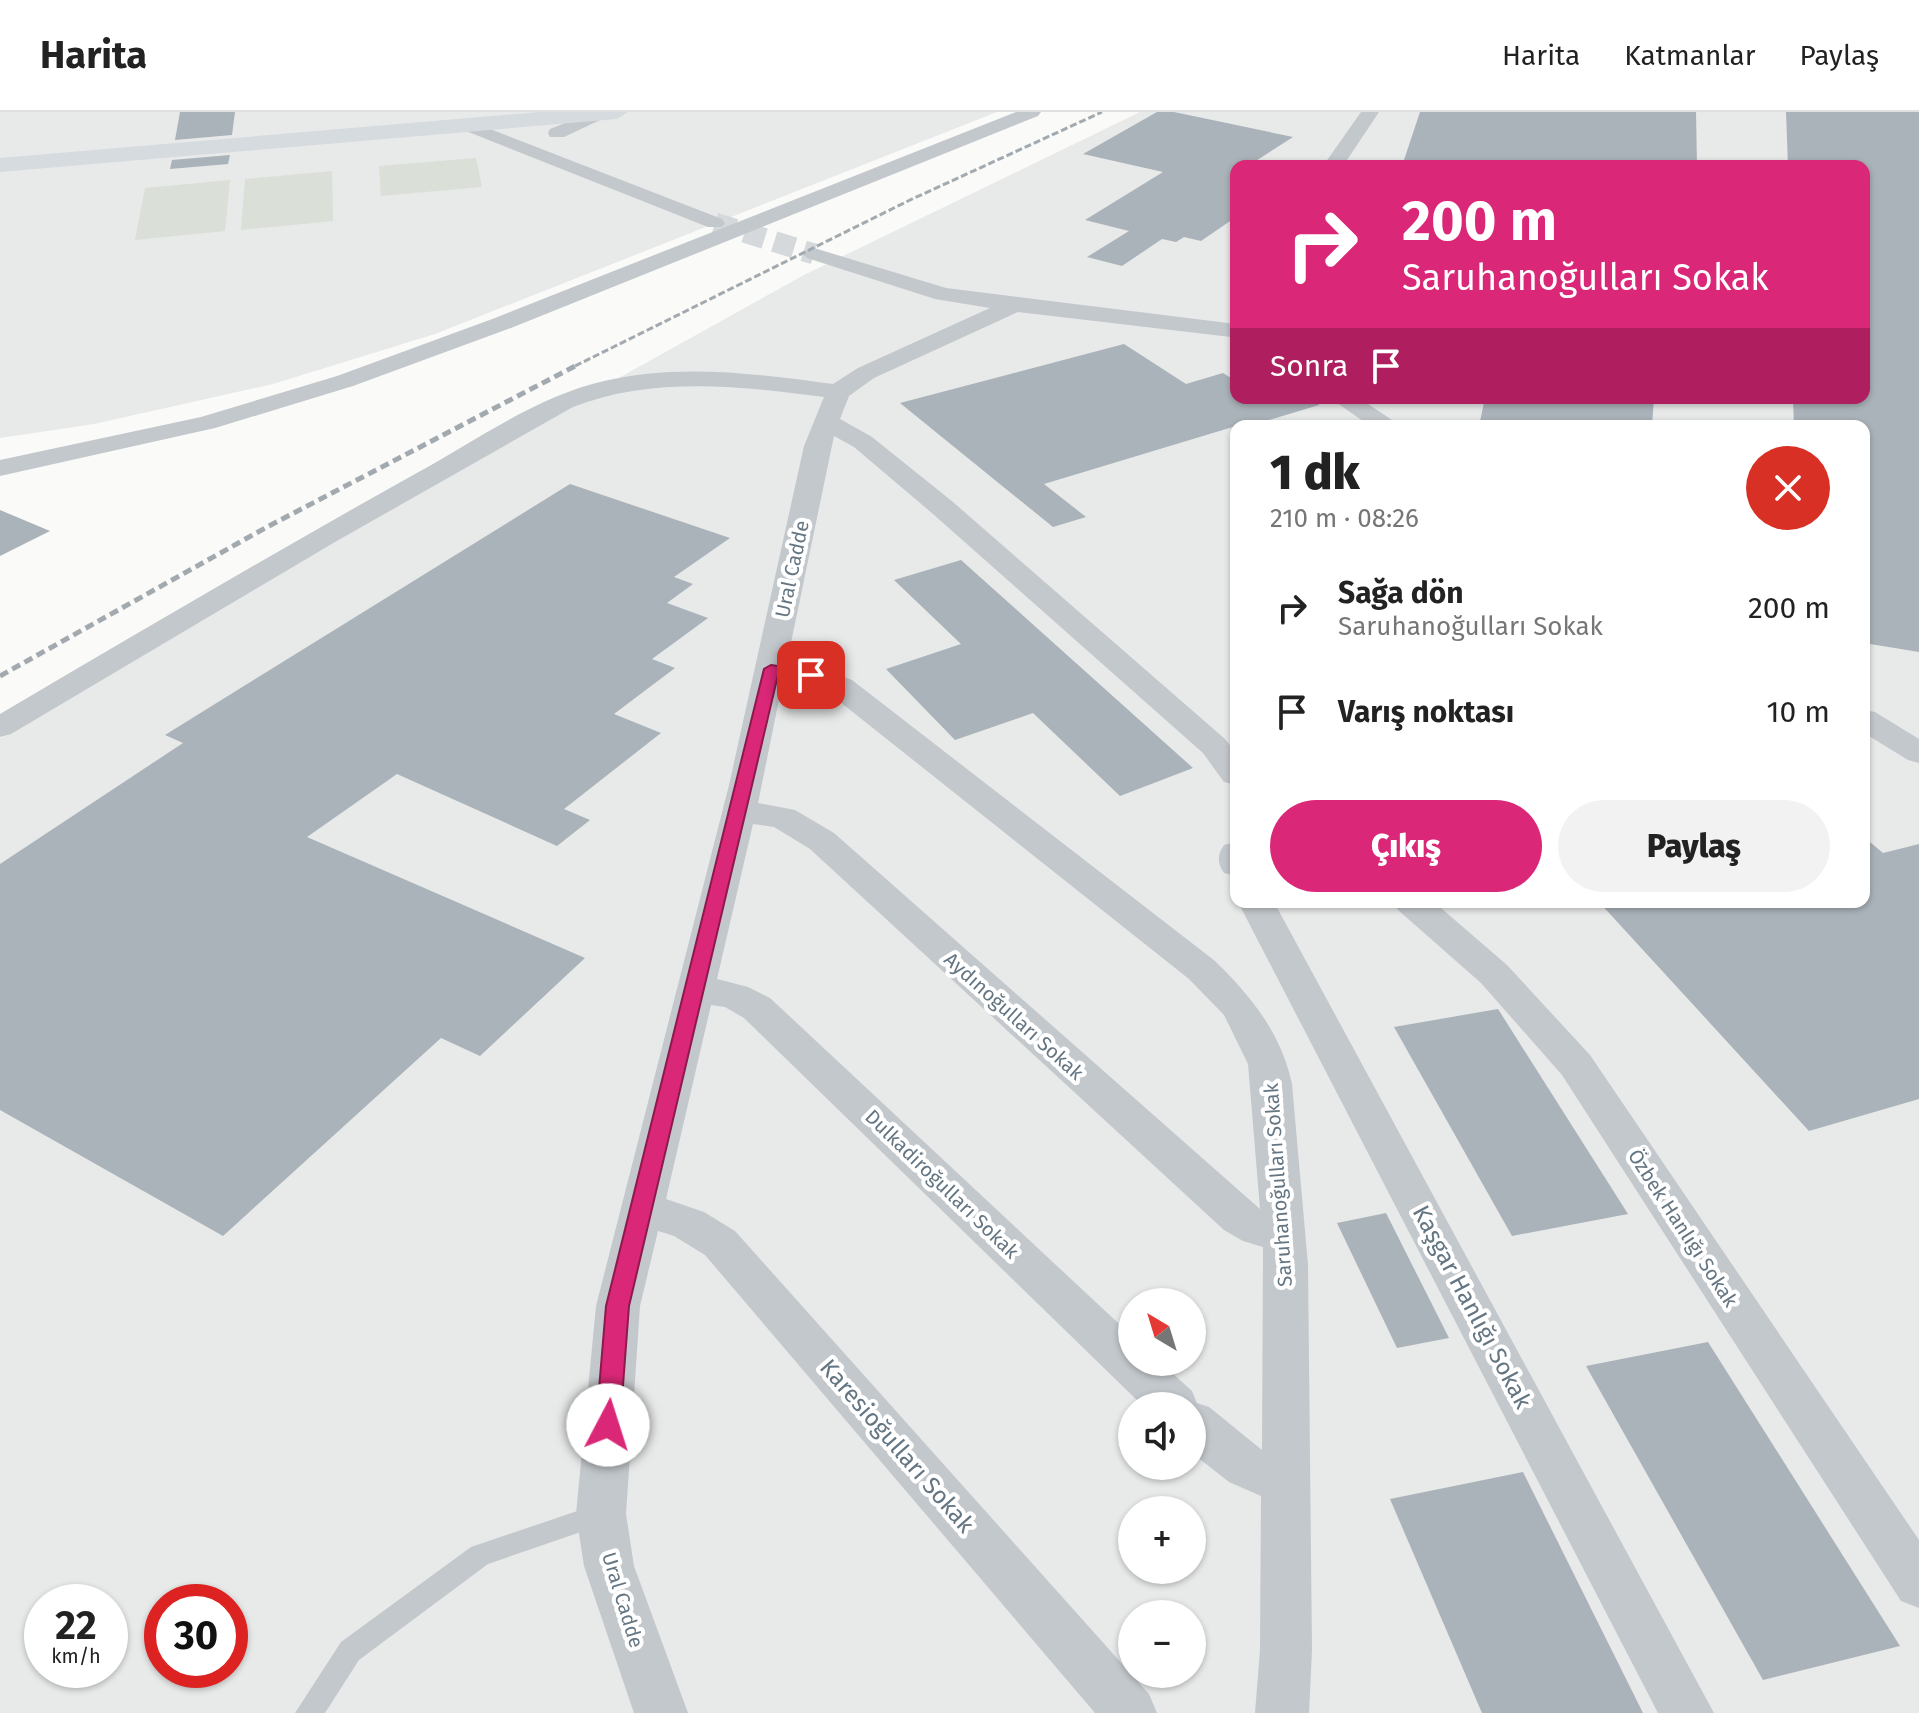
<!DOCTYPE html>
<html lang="tr">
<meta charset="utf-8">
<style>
body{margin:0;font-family:"Fira Sans",sans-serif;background:#f2f2f2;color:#222;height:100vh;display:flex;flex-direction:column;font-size:30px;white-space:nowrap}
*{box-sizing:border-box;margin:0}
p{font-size:26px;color:#767676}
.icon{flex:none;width:44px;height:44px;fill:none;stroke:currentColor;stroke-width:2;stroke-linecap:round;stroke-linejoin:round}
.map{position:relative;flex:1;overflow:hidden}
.details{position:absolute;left:1230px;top:308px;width:640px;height:488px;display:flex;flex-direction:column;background:#fff;border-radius:16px;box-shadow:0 2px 6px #0004}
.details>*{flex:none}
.top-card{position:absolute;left:1230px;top:48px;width:640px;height:244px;border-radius:16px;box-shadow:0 2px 6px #0004;background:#db2777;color:#fff;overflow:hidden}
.needle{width:52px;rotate:322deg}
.tools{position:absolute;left:1118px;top:1176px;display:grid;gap:16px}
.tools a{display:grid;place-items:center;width:88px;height:88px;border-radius:50%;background:#fff;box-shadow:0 2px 6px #0004;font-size:40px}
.speed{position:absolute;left:24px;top:1472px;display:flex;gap:16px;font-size:40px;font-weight:700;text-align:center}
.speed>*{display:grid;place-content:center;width:104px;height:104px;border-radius:50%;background:#fff;box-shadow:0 2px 6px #0004;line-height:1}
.speed small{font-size:20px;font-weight:400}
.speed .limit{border:12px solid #d22;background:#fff;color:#111}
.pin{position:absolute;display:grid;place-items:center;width:68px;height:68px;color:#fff;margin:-34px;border-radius:16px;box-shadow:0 4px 12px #0006}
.me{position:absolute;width:88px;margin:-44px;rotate:5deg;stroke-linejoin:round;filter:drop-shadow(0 0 6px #0008)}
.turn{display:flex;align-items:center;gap:28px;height:168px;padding:0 40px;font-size:36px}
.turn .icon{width:104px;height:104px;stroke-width:2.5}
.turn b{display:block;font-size:56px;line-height:68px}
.then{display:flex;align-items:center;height:76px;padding:0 40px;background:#0003;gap:16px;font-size:30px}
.round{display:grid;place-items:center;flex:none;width:84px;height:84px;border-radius:42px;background:#f2f2f2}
.overview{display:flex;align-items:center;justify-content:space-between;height:136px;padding:0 40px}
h1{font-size:48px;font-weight:800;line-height:60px}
.button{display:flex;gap:16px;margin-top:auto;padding:16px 40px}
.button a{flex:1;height:92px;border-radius:48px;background:#db2777;color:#fff;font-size:32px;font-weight:800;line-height:92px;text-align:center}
.button a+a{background:#f2f2f2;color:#222}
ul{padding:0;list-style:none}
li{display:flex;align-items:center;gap:24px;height:104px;padding:0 40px}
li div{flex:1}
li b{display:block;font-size:30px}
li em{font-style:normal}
header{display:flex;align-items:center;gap:48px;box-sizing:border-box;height:112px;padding:0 40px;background:#fff;border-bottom:2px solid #e0e0e0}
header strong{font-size:38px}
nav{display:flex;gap:44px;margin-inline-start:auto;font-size:28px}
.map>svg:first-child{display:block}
</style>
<header>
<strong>Harita</strong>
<nav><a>Harita</a><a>Katmanlar</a><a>Paylaş</a></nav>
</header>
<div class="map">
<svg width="1919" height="1601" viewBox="0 0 1919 1601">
<rect width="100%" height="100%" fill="#fafaf8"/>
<g fill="#e8e9e9" fill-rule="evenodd">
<polygon points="0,0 997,0 435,222 273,272 94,312 0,326"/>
<path d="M1140,0h779v1601h-1919v-975l410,-244 394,-219zM1236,54h628v232h-628zM1236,314h628v476h-628zM1132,1190h60v60h-60zM1132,1294h60v60h-60zM1132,1398h60v60h-60zM42,1490h68v68h-68zM162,1490h68v68h-68zM1132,1502h60v60h-60z"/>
</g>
<g fill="#dadfd7">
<polygon points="476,46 482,75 381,84 379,54"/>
<polygon points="332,59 333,109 241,118 245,67"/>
<polygon points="230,68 225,119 135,128 145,76"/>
</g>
<g fill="#aab3b9">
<polygon points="180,0 235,0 232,23 175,28"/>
<polygon points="1157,0 1174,0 1293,25 1248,54 1236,54 1236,105 1201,129 1184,125 1176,130 1162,127 1122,154 1087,145 1129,119 1085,108 1163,60 1083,42"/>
<polygon points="1420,0 1696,0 1697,54 1402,54"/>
<polygon points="1786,0 1919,0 1919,540 1864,531 1864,314 1794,314 1793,286 1864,286 1864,54 1788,54"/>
<polygon points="230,43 228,52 170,57 172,48"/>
<polygon points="1124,232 1186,272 1223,261 1236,269 1236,286 1318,286 1319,293 1249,314 1236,314 1044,372 1086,405 1053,415 900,291"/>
<polygon points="1485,286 1654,286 1652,314 1479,314"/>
<polygon points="570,372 730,426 674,465 693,472 667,491 708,506 652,547 675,556 614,602 661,621 564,697 590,708 557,734 397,662 307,725 585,846 480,944 441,926 223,1124 0,998 0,752 183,631 165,623"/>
<polygon points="0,398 50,419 0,444"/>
<polygon points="961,448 1193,656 1120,684 1033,601 955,628 886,557 961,532 894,468"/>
<polygon points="1864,725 1883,741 1919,732 1919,987 1809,1019 1599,790 1864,790"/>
<polygon points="1498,897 1628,1102 1512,1124 1394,915"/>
<polygon points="1386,1101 1449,1226 1397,1236 1337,1111"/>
<polygon points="1708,1230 1900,1534 1763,1568 1586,1254"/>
<polygon points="1523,1360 1643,1601 1482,1601 1390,1387"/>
</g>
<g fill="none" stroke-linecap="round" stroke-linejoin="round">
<polyline stroke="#d5d9db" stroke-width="21" stroke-dasharray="21 10" stroke-linecap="butt" points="715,111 814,142"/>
<polygon fill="#c3c8cc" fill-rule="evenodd" points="598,1392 607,1395 610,1403 607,1411 488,1452 359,1548 325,1601 295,1601 341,1530 471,1435"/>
<g fill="#c3c8cc" fill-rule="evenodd">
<polygon points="593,0 615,1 564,25 550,25 548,21 550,17"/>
<polygon points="1016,0 1041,0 1038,4 511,216 353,274 215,316 0,364 0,348 201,305 337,264 495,206"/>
<polygon points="1361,0 1379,0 1343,54 1323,54"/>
<polygon points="467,8 722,107 725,111 722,115 708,115 461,17 458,13"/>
<path d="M814,136l132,40 290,36v12l-5,1 -213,-25 -144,66 -25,18 -9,23 32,18 81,65 272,237 11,14v32l-12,-3 -21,-29 -270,-239 -79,-67 -20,-11 -47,226 35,6 30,12 363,281c36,35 66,72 77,123l16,181 4,385 -3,63h-54l5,-63 1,-154 -32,-14 -37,-29v-47h-49l-399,-388 -19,-11 -14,-2 -45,194 38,13 31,19 414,463 8,19h-62l-390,-458 -31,-19 -16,-5 -18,75 -14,208 8,52 54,147h-54l-50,-147 -8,-52 20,-208 133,-521 75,-339 20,-49c-83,-11 -172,-21 -251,10l-238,135 -324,192 -11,3v-23c138,-81 275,-162 415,-240 61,-33 120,-77 189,-93 74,-18 155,-7 229,3l25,-16 132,-60 -55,-9 -128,-41 -4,-4 4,-4zM783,568l21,3 26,11 359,285 35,36 24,49 12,145 -426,-376 -39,-23 -37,-7zM753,712l21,3 36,22 414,381 19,11 20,6 -1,203 -53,-43 -12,-4 -5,-12 -32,-29h-28v-26l-362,-338 -22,-11 -31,-8z"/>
<polygon points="1330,286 1359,286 1401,314 1370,314"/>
<polygon points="1864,598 1875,600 1919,627 1919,651 1908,648 1864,621"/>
<path d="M1236,730v34l-12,-3c-7,-10 -7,-18 0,-28z"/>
<polygon points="1238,790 1274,790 1714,1601 1658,1601"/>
<polygon points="1393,790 1434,790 1507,853 1590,943 1919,1428 1919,1496 1901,1489 1562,963 1481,871 1398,798"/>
</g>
<polygon fill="#d6dbdf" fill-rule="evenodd" points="540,0 628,0 617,7 0,60 0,46"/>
<polyline stroke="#a2aab0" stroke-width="3" stroke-dasharray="7 3" stroke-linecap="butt" points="575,254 910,88 1102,0"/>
<polyline stroke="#a2aab0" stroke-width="5" stroke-dasharray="9 5" stroke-linecap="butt" points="0,564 267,415 579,252"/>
</g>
<polygon fill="#db2777" stroke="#8e194d" stroke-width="2" points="771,553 811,559 819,563 811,568 778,563 629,1194 620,1313 617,1321 608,1324 600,1321 596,1313 606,1194 764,557"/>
<g text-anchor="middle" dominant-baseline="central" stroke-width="8" stroke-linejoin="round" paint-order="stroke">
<g font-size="20" fill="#657683" stroke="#fff">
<text transform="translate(792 457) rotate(-78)">Ural Cadde</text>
<text transform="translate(1014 904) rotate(42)">Aydınoğulları Sokak</text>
<text transform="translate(942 1072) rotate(44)">Dulkadiroğulları Sokak</text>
<text transform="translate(1278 1073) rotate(-94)">Saruhanoğulları Sokak</text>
<text transform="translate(1683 1116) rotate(57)">Özbek Hanlığı Sokak</text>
<text transform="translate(623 1488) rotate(73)">Ural Cadde</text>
</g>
<g font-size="24" fill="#657683" stroke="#fff">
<text transform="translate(1472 1195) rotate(62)">Kaşgar Hanlığı Sokak</text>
<text transform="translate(897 1334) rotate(49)">Karesioğulları Sokak</text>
</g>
</g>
</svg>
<div class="tools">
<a><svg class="needle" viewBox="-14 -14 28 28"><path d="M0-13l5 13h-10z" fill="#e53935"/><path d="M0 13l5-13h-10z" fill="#767676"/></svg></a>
<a><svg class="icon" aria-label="sound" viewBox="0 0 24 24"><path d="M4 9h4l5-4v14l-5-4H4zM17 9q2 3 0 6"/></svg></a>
<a>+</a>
<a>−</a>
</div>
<div class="speed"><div>22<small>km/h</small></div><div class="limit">30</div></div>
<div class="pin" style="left:811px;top:563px;background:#d93025"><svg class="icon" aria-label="arrive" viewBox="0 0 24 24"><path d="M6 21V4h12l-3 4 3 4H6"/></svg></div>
<svg class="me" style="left:608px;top:1313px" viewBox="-20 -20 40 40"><circle r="19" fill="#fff"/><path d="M0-13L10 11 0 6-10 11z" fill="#db2777"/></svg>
<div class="top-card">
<div class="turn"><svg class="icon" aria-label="right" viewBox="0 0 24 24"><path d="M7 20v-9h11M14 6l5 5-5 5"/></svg><div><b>200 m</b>Saruhanoğulları Sokak</div></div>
<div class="then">Sonra<svg class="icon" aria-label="arrive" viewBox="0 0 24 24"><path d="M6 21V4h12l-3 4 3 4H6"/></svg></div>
</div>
<section class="details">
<div class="overview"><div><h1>1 dk</h1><p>210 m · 08:26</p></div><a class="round" style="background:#d93025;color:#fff"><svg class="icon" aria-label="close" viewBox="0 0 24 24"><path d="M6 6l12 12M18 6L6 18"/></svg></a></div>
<ul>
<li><svg class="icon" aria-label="right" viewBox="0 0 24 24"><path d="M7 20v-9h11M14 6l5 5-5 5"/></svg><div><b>Sağa dön</b><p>Saruhanoğulları Sokak</p></div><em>200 m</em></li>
<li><svg class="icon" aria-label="arrive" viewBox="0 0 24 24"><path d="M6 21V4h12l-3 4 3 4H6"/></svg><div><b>Varış noktası</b></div><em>10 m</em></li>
</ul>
<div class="button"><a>Çıkış</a><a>Paylaş</a></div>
</section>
</div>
